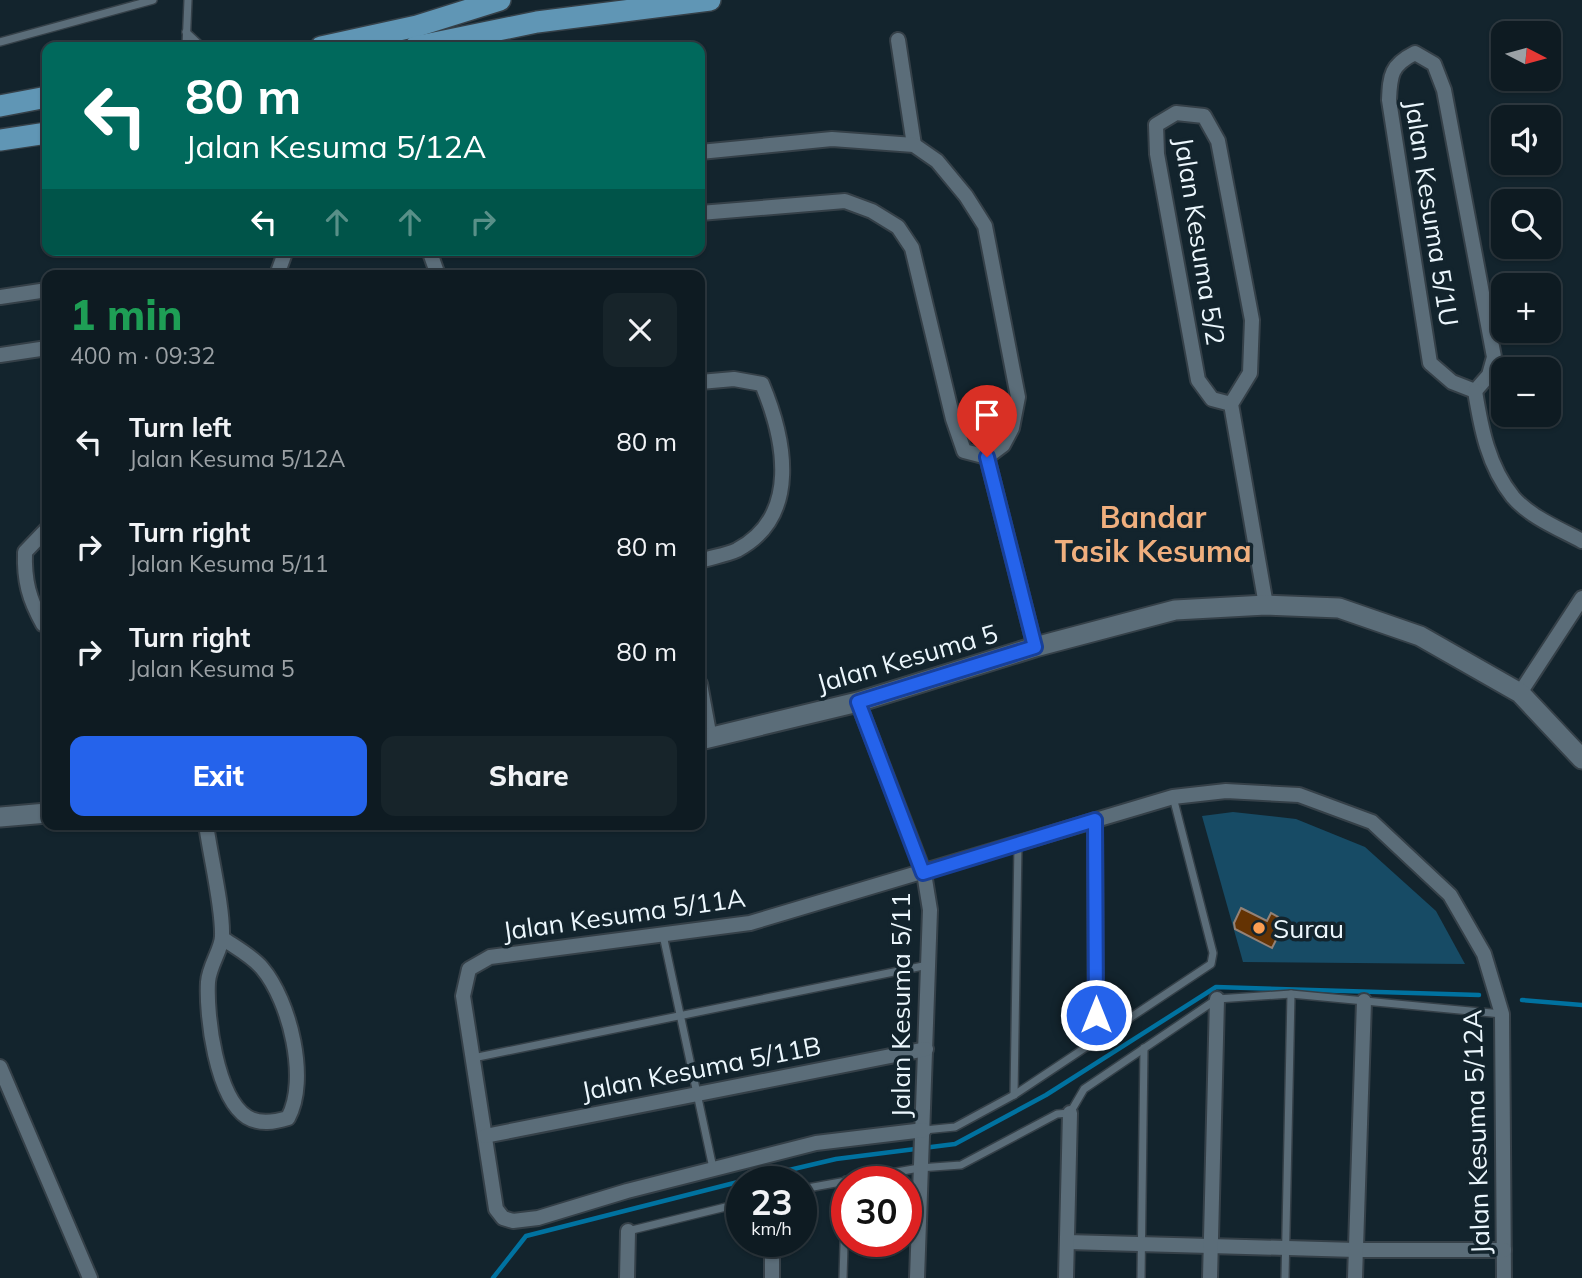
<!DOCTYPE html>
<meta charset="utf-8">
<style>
body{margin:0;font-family:Mulish,sans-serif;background:#17242a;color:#f1f3f6;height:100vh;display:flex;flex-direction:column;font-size:26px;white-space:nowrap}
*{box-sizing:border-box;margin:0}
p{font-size:23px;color:#9ba1a5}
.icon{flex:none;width:38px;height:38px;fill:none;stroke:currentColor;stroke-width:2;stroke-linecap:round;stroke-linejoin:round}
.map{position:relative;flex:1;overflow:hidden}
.sheet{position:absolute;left:42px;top:270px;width:663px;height:560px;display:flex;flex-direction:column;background:#0e1b22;border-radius:14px;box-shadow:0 2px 5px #0004,0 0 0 2px #2e3940}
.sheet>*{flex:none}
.banner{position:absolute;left:42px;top:42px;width:663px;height:214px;border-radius:14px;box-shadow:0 2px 5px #0004,0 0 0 2px #2e3940;background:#00695c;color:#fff;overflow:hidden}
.needle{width:46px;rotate:96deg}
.controls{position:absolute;left:1491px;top:21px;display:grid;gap:14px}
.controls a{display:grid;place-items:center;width:70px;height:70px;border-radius:14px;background:#0e1b22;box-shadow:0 2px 5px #0004,0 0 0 2px #2e3940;font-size:35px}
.speed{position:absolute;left:726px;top:1166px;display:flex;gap:14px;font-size:35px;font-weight:700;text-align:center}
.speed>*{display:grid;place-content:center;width:91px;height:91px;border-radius:50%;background:#0e1b22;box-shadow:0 2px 5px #0004,0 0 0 2px #2e3940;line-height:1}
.speed small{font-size:18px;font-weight:400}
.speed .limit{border:10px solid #d22;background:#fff;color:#111}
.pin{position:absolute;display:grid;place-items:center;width:60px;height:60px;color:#fff;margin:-72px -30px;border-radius:50% 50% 50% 0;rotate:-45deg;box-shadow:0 0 7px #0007}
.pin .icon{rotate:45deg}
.me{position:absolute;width:77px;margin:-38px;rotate:0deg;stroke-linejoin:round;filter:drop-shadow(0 0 5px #0008)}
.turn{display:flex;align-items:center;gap:24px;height:147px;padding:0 28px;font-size:32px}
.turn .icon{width:91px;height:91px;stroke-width:2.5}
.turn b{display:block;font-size:49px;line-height:60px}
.lanes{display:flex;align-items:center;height:66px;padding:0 28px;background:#0003;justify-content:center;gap:35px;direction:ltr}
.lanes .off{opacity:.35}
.round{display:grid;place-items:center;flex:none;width:74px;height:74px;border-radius:14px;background:#17242a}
.head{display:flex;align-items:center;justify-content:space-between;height:119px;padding:0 28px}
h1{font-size:42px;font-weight:800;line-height:52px;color:#1e9e55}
.cta{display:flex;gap:14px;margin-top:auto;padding:14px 28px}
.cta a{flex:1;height:80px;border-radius:14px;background:#2563eb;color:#fff;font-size:28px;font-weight:800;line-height:80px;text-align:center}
.cta a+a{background:#17242a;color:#f1f3f6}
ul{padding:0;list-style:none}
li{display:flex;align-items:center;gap:21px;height:105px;padding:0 28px}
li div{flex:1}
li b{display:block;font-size:26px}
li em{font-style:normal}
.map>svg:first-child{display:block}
</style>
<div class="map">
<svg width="1582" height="1278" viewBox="0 0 1582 1278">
<rect width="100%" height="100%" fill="#13242d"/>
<polygon fill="#174b65" points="1233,812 1296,819 1365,847 1436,911 1465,964 1243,962 1202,816"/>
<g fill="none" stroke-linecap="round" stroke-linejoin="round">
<g stroke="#0072a0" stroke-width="4.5">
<polyline points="1522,1000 1582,1005"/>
<polyline points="742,1181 836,1159 955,1144 1046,1095 1216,987 1479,995"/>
<polyline points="493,1278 526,1236 742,1181"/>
</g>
</g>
<polygon fill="#643303" stroke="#948276" stroke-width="2" points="1241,908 1267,921 1271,913 1278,917 1275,924 1282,928 1272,948 1235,929 1234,923"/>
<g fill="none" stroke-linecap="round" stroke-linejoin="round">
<defs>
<g id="lane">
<polyline points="186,32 202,47"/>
<polyline points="0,42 153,0"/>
<polyline points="186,47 188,0"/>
<polyline points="663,935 713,1168"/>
<polyline points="473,1058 928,965"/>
<polyline points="1014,1095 1018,844"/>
<polyline points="924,1130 955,1127 1014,1095 1211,964 1213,953 1173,797"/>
<polyline points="802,1189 919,1168 961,1165 1057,1114 1070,1113 1084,1089 1217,999 1291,994 1502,1014"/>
<polyline points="628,1231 742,1203"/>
<polyline points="843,1278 846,1180"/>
<polyline points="1141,1278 1144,1048"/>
<polyline points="1285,1278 1291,994"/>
</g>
<g id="street">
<polyline points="898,40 914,145"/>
<path d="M1415,53l19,11 10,26 50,267 -5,18 -14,16 -23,-9 -22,-19 -41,-263c1,-25 2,-35 26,-47z"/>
<polyline points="700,152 832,139 914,145 937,161 966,196 985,226 1018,397 1012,428 1003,445 987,457"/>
<polyline points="700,213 845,201 872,211 898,227 912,248 953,419 964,451 987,457"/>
<polyline points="429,250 438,275"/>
<polyline points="277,275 286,250"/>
<polyline points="0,297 47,290"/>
<polyline points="0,355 47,348"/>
<path d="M700,382l34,-3 28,5c23,55 39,132 -25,166 -11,5 -25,7 -37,11"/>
<path d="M1475,391c6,37 13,75 38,106 17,20 47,32 69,44"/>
<polyline points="1231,404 1212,399 1198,380 1157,154 1156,125 1176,113 1204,116 1218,141 1252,320 1250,373 1231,404 1266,605"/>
<polyline points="987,457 1035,647"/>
<path d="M47,529l-22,23c-1,29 4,47 18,72h4"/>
<polyline points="700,684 710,738"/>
<polyline points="1520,693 1582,598"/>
<polyline points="858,702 924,873 930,910 917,1278"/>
<polyline points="1095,820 1096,1043"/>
<path d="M206,824c4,31 17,83 16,112 0,13 -13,30 -14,46 -2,33 8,115 39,135 13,8 28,5 41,1 21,-38 2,-117 -26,-150 -10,-12 -27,-21 -40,-30"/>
<polyline points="0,1067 90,1278"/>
<polyline points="924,1130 816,1143 627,1191 538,1218 513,1221 503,1218 496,1209 463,996 469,969 490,957 750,923 1173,797 1226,791 1299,795 1372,822 1450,895 1484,954 1502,1014 1504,1278"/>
<polyline points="485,1136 926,1049"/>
<polyline points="1067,1242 1356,1250 1504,1250"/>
<polyline points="627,1278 628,1231"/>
<polyline points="772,1278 772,1241"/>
<polyline points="1066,1278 1070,1113"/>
<polyline points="1210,1278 1217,999"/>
<polyline points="1355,1278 1364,1001"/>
</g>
<g id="secondary">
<polyline points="700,740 858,702 1035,647 1175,610 1266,605 1339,608 1420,636 1520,693 1582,759"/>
<polyline points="0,817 47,813"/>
</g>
<g id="primary">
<polyline points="321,47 417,26 500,0"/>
<polyline points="415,47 537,22 710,0"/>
<polyline points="0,106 47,97"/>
<polyline points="0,140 47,133"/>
</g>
</defs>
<use href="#lane" stroke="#354048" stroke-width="10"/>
<use href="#street" stroke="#354048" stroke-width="18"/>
<use href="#secondary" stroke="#354048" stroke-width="23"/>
<use href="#primary" stroke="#354048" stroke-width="24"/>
<use href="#lane" stroke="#5b6d79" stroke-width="7"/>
<use href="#street" stroke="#5b6d79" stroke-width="14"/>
<use href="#secondary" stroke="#5b6d79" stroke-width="19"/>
<use href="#primary" stroke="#6096b5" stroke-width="21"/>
</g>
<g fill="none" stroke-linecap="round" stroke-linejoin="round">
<defs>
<polyline id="route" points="987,457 1035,647 858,702 923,873 1095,820 1096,1015"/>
</defs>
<use href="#route" stroke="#184099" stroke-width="18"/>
<use href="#route" stroke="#2563eb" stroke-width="12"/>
</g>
<circle fill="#fb9e52" stroke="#13242d" stroke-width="2.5" cx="1259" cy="928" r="7"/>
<g text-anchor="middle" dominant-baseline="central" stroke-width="7" stroke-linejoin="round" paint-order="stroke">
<g font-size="26" fill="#ecf7fd" stroke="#13242d">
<text transform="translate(1432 213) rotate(81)">Jalan Kesuma 5/1U</text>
<text transform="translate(1200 241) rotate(81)">Jalan Kesuma 5/2</text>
<text transform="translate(907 658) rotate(-16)">Jalan Kesuma 5</text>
<text transform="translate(624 914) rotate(-8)">Jalan Kesuma 5/11A</text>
<text transform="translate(900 1005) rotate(-90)">Jalan Kesuma 5/11</text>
<text transform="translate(701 1068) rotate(-11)">Jalan Kesuma 5/11B</text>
<text transform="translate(1476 1132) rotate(-92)">Jalan Kesuma 5/12A</text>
</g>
<g font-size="26" fill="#ecf7fd" stroke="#13242d" text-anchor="start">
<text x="1273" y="928">Surau</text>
</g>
<g font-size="30" font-weight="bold" fill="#f0af7e" stroke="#13242d">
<text x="1153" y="517">Bandar<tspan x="1153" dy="34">Tasik Kesuma</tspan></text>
</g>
</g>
</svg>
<div class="controls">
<a><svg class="needle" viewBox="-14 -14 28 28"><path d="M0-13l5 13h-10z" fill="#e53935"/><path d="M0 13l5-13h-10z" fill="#9ba1a5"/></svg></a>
<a><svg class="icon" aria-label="sound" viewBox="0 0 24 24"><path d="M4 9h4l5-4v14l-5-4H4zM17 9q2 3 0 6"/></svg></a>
<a><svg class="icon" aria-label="search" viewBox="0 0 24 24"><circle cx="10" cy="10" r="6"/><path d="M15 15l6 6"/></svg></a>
<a>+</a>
<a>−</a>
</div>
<div class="speed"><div>23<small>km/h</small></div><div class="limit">30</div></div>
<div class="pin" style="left:987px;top:457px;background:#d93025"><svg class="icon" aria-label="arrive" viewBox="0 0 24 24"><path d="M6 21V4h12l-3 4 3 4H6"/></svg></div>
<svg class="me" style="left:1096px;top:1015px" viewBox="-20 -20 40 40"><circle r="17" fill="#2563eb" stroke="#fff" stroke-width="3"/><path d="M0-11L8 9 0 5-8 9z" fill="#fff"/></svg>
<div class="banner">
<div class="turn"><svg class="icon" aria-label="left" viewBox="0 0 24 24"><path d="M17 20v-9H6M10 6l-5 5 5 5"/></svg><div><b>80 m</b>Jalan Kesuma 5/12A</div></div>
<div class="lanes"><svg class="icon" aria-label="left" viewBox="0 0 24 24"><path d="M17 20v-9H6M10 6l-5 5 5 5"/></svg><svg class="icon off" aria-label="ahead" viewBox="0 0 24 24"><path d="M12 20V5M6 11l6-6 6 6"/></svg><svg class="icon off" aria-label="ahead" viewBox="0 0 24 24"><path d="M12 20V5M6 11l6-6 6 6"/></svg><svg class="icon off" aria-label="right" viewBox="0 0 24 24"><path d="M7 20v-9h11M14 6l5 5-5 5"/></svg></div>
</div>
<section class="sheet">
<div class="head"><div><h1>1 min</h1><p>400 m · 09:32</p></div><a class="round"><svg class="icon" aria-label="close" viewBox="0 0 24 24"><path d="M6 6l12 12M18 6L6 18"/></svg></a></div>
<ul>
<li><svg class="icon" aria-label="left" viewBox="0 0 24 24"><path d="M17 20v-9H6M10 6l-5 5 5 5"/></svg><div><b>Turn left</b><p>Jalan Kesuma 5/12A</p></div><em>80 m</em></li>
<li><svg class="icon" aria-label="right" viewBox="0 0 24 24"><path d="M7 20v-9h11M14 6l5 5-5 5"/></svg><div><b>Turn right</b><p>Jalan Kesuma 5/11</p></div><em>80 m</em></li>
<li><svg class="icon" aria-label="right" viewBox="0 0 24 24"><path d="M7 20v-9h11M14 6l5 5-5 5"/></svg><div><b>Turn right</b><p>Jalan Kesuma 5</p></div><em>80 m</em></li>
</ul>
<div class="cta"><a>Exit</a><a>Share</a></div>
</section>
</div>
